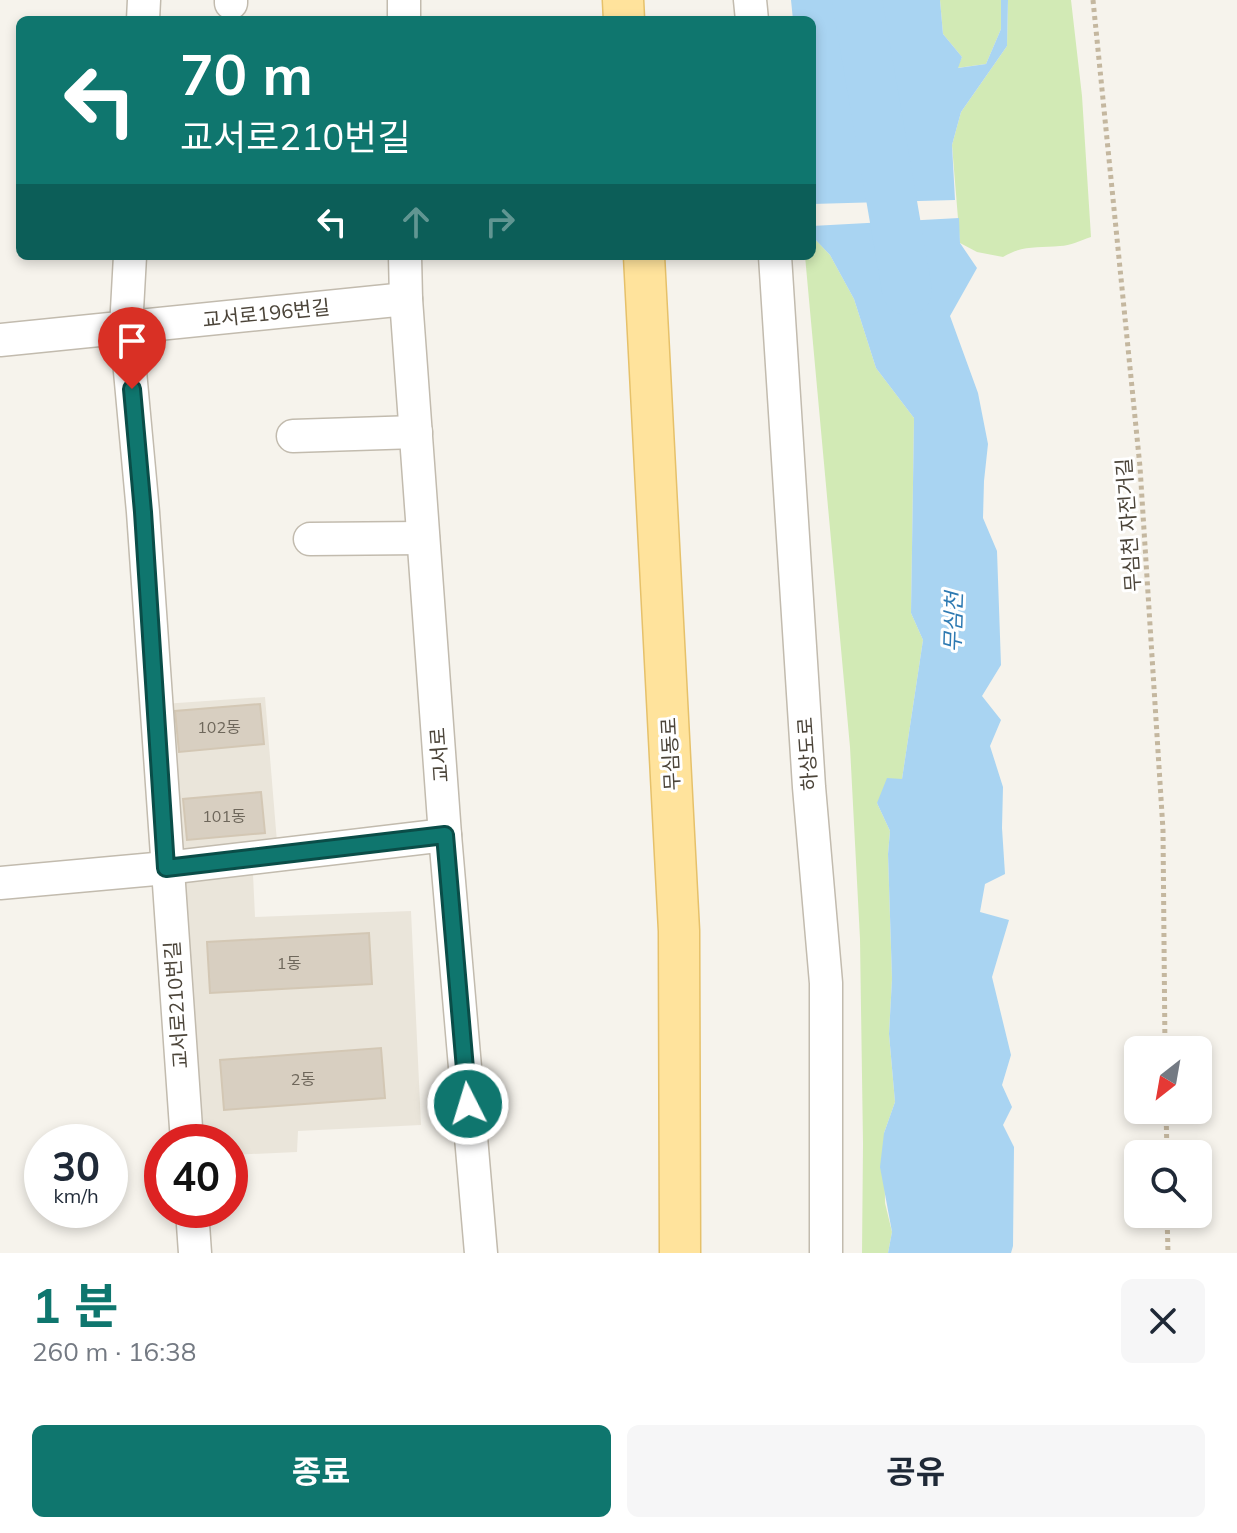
<!DOCTYPE html>
<html lang="ko">
<meta charset="utf-8">
<style>
body{margin:0;font-family:Mulish,"Noto Sans KR",sans-serif;background:#f6f6f7;color:#1f2937;height:100vh;display:flex;flex-direction:column;font-size:30px;white-space:nowrap}
*{box-sizing:border-box;margin:0}
p{font-size:26px;color:#747a83}
.icon{flex:none;width:44px;height:44px;fill:none;stroke:currentColor;stroke-width:2;stroke-linecap:round;stroke-linejoin:round}
.map{position:relative;height:1253px;overflow:hidden}
.sheet{display:flex;flex-direction:column;background:#fff;flex:1}
.sheet>*{flex:none}
.hud{position:absolute;left:16px;top:16px;width:800px;height:244px;border-radius:12px;box-shadow:0 4px 12px #0003;background:#0f766e;color:#fff;overflow:hidden}
.needle{width:52px;rotate:211deg}
.tools{position:absolute;left:1124px;top:1036px;display:grid;gap:16px}
.tools a{display:grid;place-items:center;width:88px;height:88px;border-radius:12px;background:#fff;box-shadow:0 4px 12px #0003;font-size:40px}
.speed{position:absolute;left:24px;top:1124px;display:flex;gap:16px;font-size:40px;font-weight:700;text-align:center}
.speed>*{display:grid;place-content:center;width:104px;height:104px;border-radius:50%;background:#fff;box-shadow:0 4px 12px #0003;line-height:1}
.speed small{font-size:20px;font-weight:400}
.speed .limit{border:12px solid #d22;background:#fff;color:#111}
.pin{position:absolute;display:grid;place-items:center;width:68px;height:68px;color:#fff;margin:-82px -34px;border-radius:50% 50% 50% 0;rotate:-45deg;box-shadow:0 0 8px #0007}
.pin .icon{rotate:45deg}
.me{position:absolute;width:88px;margin:-44px;rotate:355deg;stroke-linejoin:round;filter:drop-shadow(0 0 6px #0008)}
.turn{display:flex;align-items:center;gap:28px;height:168px;padding:0 32px;font-size:36px}
.turn .icon{width:104px;height:104px;stroke-width:2.5}
.turn b{display:block;font-size:56px;line-height:68px}
.lanes{display:flex;align-items:center;height:76px;padding:0 32px;background:#0003;justify-content:center;gap:40px;direction:ltr}
.lanes .off{opacity:.35}
.round{display:grid;place-items:center;flex:none;width:84px;height:84px;border-radius:12px;background:#f6f6f7}
.headline{display:flex;align-items:center;justify-content:space-between;height:136px;padding:0 32px}
h1{font-size:48px;font-weight:700;line-height:60px;color:#0f766e}
.button{display:flex;gap:16px;margin-top:auto;padding:16px 32px}
.button a{flex:1;height:92px;border-radius:12px;background:#0f766e;color:#fff;font-size:32px;font-weight:700;line-height:92px;text-align:center}
.button a+a{background:#f6f6f7;color:#1f2937}
.map>svg:first-child{display:block}
</style>
<div class="map">
<svg width="1237" height="1253" viewBox="0 0 1237 1253">
<rect width="100%" height="100%" fill="#f6f3ec"/>
<g fill="#eae5da">
<polygon points="265,697 277,842 179,851 163,704"/>
<polygon points="253,874 255,917 411,911 421,1125 298,1131 297,1152 230,1155 230,1142 199,1142 176,889 185,878"/>
</g>
<g fill="#d2eab5">
<polygon points="940,0 1001,0 1001,29 986,64 957,68 962,57 943,34"/>
<path d="M1008,0h63l11,96 9,141c-10,3 -21,9 -31,9 -22,2 -38,-1 -57,11l-26,-5 -17,-9 -8,-98 9,-33 46,-66z"/>
<polygon points="812,236 830,255 854,299 876,368 914,418 911,613 923,640 902,779 877,803 890,831 888,854 892,979 889,1034 895,1102 884,1133 885,1203 892,1232 888,1253 862,1253 863,1144 860,939 850,747 805,256 812,256"/>
</g>
<g fill="#a9d4f2">
<polygon points="791,0 940,0 943,34 962,57 958,68 986,64 1001,29 1001,0 1008,0 1007,46 961,112 952,145 955,200 812,204 812,20 793,20"/>
<polygon points="959,218 960,243 977,268 950,316 978,393 988,444 984,481 983,518 997,551 1001,665 982,696 1001,720 990,746 1003,787 1002,828 1005,874 985,884 980,912 1009,920 992,977 1011,1055 1002,1085 1012,1107 1003,1125 1014,1147 1013,1246 1011,1253 888,1253 892,1232 880,1167 884,1133 895,1102 889,1034 892,979 888,854 890,831 877,803 887,778 902,779 923,640 911,613 914,418 876,368 854,299 830,255 812,236 812,226"/>
</g>
<g fill="none" stroke-linecap="round" stroke-linejoin="round">
<polyline stroke="#a9d4f2" stroke-width="50" points="857,0 907,290"/>
</g>
<g fill="#d8cfc1" stroke="#d3c7b4" stroke-width="2">
<polygon points="260,704 264,744 179,752 175,711"/>
<polygon points="261,792 265,833 187,840 183,799"/>
<polygon points="369,933 372,984 210,993 207,942"/>
<polygon points="381,1048 385,1098 224,1110 220,1060"/>
</g>
<g fill="none" stroke-linecap="round" stroke-linejoin="round">
<defs>
<g id="minor">
<polyline points="404,0 404,20"/>
<polyline points="750,0 752,20"/>
<polyline points="231,3 231,0"/>
<polyline points="143,20 144,0"/>
<polyline points="130,256 126,328 143,512 187,1142"/>
<polyline points="405,256 406,299 445,835 481,1253"/>
<polyline points="775,256 809,787 826,983 826,1253"/>
<polyline points="0,340 406,299"/>
<polyline points="293,436 416,432"/>
<polyline points="310,539 423,538"/>
<polyline points="0,883 166,868 445,835"/>
<polyline points="192,1210 195,1253"/>
</g>
<g id="major">
<polyline points="623,0 624,20"/>
<polyline points="644,256 679,931 680,1253"/>
</g>
</defs>
<use href="#minor" stroke="#c2bbae" stroke-width="35"/>
<use href="#major" stroke="#e6c16a" stroke-width="43"/>
<g stroke="#c4b79f" stroke-width="5" stroke-dasharray="4 4" stroke-linecap="butt">
<polyline points="1093,0 1140,467 1163,830 1165,1050"/>
<polyline points="1166,1110 1167,1154"/>
<polyline points="1167,1214 1168,1253"/>
</g>
<use href="#minor" stroke="#fff" stroke-width="32"/>
<use href="#major" stroke="#ffe39c" stroke-width="40"/>
</g>
<g fill="none" stroke-linecap="round" stroke-linejoin="round">
<defs>
<polyline id="route" points="132,389 143,512 166,868 445,835 468,1104"/>
</defs>
<use href="#route" stroke="#0a4d48" stroke-width="20"/>
<use href="#route" stroke="#0f766e" stroke-width="14"/>
</g>
<g text-anchor="middle" dominant-baseline="central" stroke-width="6" stroke-linejoin="round" paint-order="stroke">
<g font-size="16" fill="#6e675b">
<text x="219" y="727">102동</text>
<text x="224" y="816">101동</text>
<text x="289" y="963">1동</text>
<text x="303" y="1079">2동</text>
</g>
<g font-size="20" fill="#4b4439" stroke="#fff">
<text transform="translate(266 313) rotate(-6)">교서로196번길</text>
<text transform="translate(1128 525) rotate(-94)">무심천 자전거길</text>
<text transform="translate(670 754) rotate(-93)">무심동로</text>
<text transform="translate(807 754) rotate(-94)">하상도로</text>
<text transform="translate(439 755) rotate(-94)">교서로</text>
<text transform="translate(176 1005) rotate(-94)">교서로210번길</text>
</g>
<g font-size="22" font-style="italic" fill="#2e7ab2" stroke="#fff">
<text transform="translate(953 622) rotate(-88)">무심천</text>
</g>
</g>
</svg>
<div class="tools">
<a><svg class="needle" viewBox="-14 -14 28 28"><path d="M0-13l5 13h-10z" fill="#e53935"/><path d="M0 13l5-13h-10z" fill="#747a83"/></svg></a>
<a><svg class="icon" aria-label="search" viewBox="0 0 24 24"><circle cx="10" cy="10" r="6"/><path d="M15 15l6 6"/></svg></a>
</div>
<div class="speed"><div>30<small>km/h</small></div><div class="limit">40</div></div>
<div class="pin" style="left:132px;top:389px;background:#d93025"><svg class="icon" aria-label="arrive" viewBox="0 0 24 24"><path d="M6 21V4h12l-3 4 3 4H6"/></svg></div>
<svg class="me" style="left:468px;top:1104px" viewBox="-20 -20 40 40"><circle r="17" fill="#0f766e" stroke="#fff" stroke-width="3"/><path d="M0-11L8 9 0 5-8 9z" fill="#fff"/></svg>
<div class="hud">
<div class="turn"><svg class="icon" aria-label="left" viewBox="0 0 24 24"><path d="M17 20v-9H6M10 6l-5 5 5 5"/></svg><div><b>70 m</b>교서로210번길</div></div>
<div class="lanes"><svg class="icon" aria-label="left" viewBox="0 0 24 24"><path d="M17 20v-9H6M10 6l-5 5 5 5"/></svg><svg class="icon off" aria-label="ahead" viewBox="0 0 24 24"><path d="M12 20V5M6 11l6-6 6 6"/></svg><svg class="icon off" aria-label="right" viewBox="0 0 24 24"><path d="M7 20v-9h11M14 6l5 5-5 5"/></svg></div>
</div>
</div>
<section class="sheet">
<div class="headline"><div><h1>1 분</h1><p>260 m · 16:38</p></div><a class="round"><svg class="icon" aria-label="close" viewBox="0 0 24 24"><path d="M6 6l12 12M18 6L6 18"/></svg></a></div>
<div class="button"><a>종료</a><a>공유</a></div>
</section>
